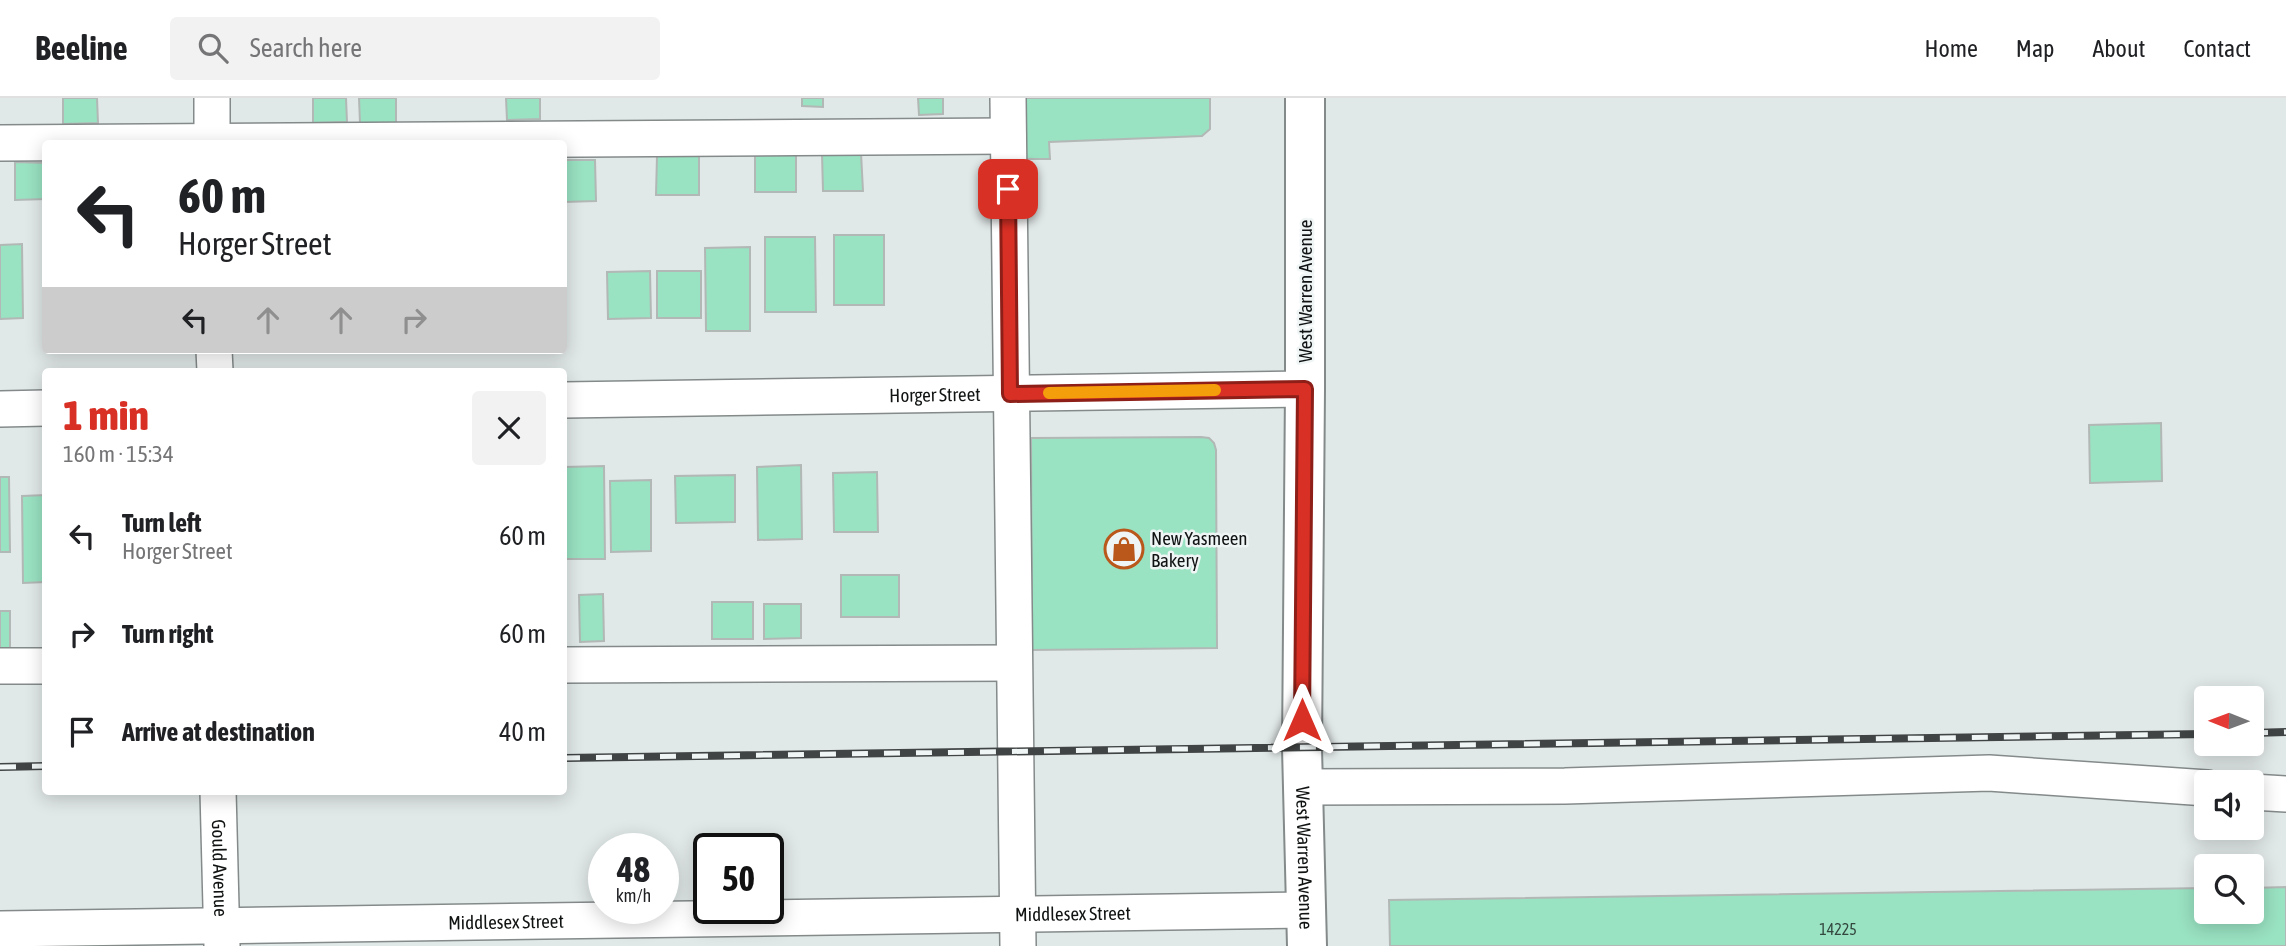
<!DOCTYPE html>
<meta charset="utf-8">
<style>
body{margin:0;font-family:"Asap Condensed",sans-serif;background:#f2f2f2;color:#202124;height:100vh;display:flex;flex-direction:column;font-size:26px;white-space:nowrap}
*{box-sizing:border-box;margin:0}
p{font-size:23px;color:#757577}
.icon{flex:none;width:38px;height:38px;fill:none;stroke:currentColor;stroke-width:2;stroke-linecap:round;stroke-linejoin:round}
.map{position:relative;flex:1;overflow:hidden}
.details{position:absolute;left:42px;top:270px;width:525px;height:427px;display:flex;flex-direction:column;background:#fff;border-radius:7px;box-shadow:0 4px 18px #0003}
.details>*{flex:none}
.top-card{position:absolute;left:42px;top:42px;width:525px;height:214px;border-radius:7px;box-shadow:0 4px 18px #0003;background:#fff;color:#202124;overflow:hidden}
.needle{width:46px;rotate:271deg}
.tools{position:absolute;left:2194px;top:588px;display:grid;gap:14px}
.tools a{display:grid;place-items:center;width:70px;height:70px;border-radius:7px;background:#fff;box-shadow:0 4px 18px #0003;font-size:35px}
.speed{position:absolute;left:588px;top:735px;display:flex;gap:14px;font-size:35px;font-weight:700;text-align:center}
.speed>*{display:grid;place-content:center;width:91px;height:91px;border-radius:50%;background:#fff;box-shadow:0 4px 18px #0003;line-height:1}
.speed small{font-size:18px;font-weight:400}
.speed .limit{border:4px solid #111;border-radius:10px;background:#fff;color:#111}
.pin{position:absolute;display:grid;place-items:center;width:60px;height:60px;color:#fff;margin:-30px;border-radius:14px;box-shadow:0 4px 10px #0006}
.me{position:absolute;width:77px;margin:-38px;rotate:0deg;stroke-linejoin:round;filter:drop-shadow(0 0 5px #0008)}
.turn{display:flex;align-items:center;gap:24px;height:147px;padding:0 21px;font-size:32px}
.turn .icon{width:91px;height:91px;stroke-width:2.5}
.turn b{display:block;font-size:49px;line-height:60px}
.lanes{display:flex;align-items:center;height:66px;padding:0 21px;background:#0003;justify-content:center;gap:35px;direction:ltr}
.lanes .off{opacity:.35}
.round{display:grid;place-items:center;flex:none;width:74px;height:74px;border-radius:7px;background:#f2f2f2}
.head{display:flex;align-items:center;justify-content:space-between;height:119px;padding:0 21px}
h1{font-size:42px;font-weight:800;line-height:52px;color:#d93025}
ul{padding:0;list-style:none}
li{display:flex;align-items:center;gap:21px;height:98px;padding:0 21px}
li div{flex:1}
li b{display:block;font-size:26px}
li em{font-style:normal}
header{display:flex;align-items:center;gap:42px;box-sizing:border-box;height:98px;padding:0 35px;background:#fff;border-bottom:2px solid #e0e0e0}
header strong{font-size:33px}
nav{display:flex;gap:38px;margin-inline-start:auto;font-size:24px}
.search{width:490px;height:63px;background:#f2f2f2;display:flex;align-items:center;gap:18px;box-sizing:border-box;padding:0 24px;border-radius:7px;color:#757577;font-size:26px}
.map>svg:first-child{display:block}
</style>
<header>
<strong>Beeline</strong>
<div class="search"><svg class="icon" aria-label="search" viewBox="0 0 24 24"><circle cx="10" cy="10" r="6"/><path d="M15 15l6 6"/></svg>Search here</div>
<nav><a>Home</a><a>Map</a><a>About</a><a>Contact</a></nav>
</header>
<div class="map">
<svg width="2286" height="848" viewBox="0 0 2286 848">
<rect width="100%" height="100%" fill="#e1e8e8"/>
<g fill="#99e2c2" stroke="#b2b8b5" stroke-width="2">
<polygon points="63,0 97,0 98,25 63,26"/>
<polygon points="313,0 346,0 347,24 313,25"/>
<polygon points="359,0 396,0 396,25 360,25"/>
<polygon points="506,0 540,0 540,21 507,22"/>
<polygon points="802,0 823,0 823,9 802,8"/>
<polygon points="918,0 943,0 943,16 919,17"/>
<polygon points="1025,0 1210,0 1210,31 1202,38 1049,44 1050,61 1025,61"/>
<polygon points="861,55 863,93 823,93 822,56"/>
<rect x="755" y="57" width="41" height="37"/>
<polygon points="657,58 699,58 699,97 656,97"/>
<polygon points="564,62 595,62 596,103 564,104"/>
<polygon points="15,64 46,65 46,101 15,102"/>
<rect x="834" y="137" width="50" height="70"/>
<polygon points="765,139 815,139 816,214 765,214"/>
<polygon points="22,146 23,220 0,221 0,147"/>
<polygon points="750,149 750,233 706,233 705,150"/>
<polygon points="650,173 651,220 608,221 607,174"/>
<rect x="657" y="173" width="44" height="47"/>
<polygon points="2161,325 2162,383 2090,385 2089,327"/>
<polygon points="1201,339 1209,340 1214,345 1216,352 1217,550 1032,552 1031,340"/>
<polygon points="801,367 802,441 758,442 757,369"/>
<polygon points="604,368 605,461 564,461 564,369"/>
<polygon points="877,374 878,434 834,434 833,375"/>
<polygon points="735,377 735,424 676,425 675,378"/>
<polygon points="0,379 9,379 10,454 0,454"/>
<polygon points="651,382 651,453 611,454 610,383"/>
<polygon points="46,397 46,484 23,485 22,398"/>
<rect x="841" y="477" width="58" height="42"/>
<polygon points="603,496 604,543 580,544 579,497"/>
<rect x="712" y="504" width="41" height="37"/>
<polygon points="764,506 801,506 801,540 764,541"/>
<rect x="0" y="513" width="10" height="37"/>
<polygon points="2286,789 2286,848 1390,848 1389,802 2207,790 2207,814 2252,814 2252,790"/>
</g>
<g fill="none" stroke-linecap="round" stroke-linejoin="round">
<defs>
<g id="minor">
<polyline points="212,0 212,46"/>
<polyline points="1008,0 1018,848"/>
<polyline points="0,45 1008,38"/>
<polyline points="214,252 215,273"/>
<path id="s1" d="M564,302l741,-11"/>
<polyline points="0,311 46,310"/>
<polyline points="564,567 1014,565"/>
<polyline points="0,568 46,568"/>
<polyline points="1303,689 1565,688 1989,675 2207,690"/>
<path id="s2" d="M218,693l4,155"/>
<polyline points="2252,694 2286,696"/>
<path id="s3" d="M0,831l1307,-19"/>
</g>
<g id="major">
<path id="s4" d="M1305,0v291l-3,359 5,198"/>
</g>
</defs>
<use href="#minor" stroke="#848a8a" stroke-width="38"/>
<use href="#major" stroke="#848a8a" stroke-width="42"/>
<use href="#minor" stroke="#fff" stroke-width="35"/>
<use href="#major" stroke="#fff" stroke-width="38"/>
<defs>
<g id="rail">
<polyline points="2252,635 2286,634"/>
<polyline points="564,660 2207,636"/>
<polyline points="0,669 46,668"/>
</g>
</defs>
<use href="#rail" stroke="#414444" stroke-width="8"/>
<use href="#rail" stroke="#eff5f5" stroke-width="5" stroke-dasharray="16" stroke-linecap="butt"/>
</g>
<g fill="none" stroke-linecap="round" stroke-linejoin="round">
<defs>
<polyline id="route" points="1008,91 1010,296 1305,291 1302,622"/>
</defs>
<use href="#route" stroke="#8d1f18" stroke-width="18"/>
<use href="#route" stroke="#d93025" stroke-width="12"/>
<polyline stroke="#f59e0b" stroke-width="12" points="1049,295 1215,292"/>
</g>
<defs>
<symbol id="shop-ring" viewBox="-11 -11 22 22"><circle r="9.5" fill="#eff5f5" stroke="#ba581c" stroke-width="1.5"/><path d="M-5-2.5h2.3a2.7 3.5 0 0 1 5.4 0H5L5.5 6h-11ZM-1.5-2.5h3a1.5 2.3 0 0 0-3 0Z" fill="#ba581c"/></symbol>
</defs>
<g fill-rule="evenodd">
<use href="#shop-ring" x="1102" y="429" width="44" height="44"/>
</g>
<g text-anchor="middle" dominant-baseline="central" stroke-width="5" stroke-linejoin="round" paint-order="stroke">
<g font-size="16" fill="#33473f">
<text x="1838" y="831">14225</text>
</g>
<g font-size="19" fill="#111313" stroke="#eff5f5">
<text transform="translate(1305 193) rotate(-90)">West Warren Avenue</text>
<text stroke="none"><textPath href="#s1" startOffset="371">Horger Street</textPath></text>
<text stroke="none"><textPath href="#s4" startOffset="760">West Warren Avenue</textPath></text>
<text stroke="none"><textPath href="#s2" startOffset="77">Gould Avenue</textPath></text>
<text stroke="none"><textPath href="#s3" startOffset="1073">Middlesex Street</textPath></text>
<text stroke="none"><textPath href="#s3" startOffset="506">Middlesex Street</textPath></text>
</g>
<g font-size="19" fill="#111313" stroke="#eff5f5" text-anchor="start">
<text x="1151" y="440">New Yasmeen<tspan x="1151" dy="22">Bakery</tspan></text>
</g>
</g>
</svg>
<div class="tools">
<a><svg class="needle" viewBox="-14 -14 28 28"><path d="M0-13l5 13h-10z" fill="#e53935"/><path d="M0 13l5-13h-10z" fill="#757577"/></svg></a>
<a><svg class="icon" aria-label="sound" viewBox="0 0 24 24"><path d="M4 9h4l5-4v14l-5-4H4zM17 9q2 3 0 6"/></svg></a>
<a><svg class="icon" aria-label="search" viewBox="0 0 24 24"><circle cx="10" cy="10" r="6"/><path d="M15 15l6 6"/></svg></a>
</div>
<div class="speed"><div>48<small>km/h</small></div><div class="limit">50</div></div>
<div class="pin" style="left:1008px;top:91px;background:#d93025"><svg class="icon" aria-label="arrive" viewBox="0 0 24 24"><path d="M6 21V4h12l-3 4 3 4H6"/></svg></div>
<svg class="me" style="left:1302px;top:622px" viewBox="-20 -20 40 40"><path d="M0-17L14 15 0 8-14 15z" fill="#d93025" stroke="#fff" stroke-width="4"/></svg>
<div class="top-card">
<div class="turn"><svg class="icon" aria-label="left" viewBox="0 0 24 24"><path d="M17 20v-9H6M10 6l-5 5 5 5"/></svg><div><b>60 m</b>Horger Street</div></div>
<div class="lanes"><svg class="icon" aria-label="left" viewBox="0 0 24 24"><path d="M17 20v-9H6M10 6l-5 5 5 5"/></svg><svg class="icon off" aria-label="ahead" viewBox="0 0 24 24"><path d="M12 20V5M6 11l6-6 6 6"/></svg><svg class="icon off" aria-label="ahead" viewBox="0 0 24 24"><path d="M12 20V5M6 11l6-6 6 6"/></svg><svg class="icon off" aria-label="right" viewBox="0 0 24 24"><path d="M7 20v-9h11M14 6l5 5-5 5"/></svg></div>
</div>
<section class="details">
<div class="head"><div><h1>1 min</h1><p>160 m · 15:34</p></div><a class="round"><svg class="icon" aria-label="close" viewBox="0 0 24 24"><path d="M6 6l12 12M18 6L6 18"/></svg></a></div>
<ul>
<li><svg class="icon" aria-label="left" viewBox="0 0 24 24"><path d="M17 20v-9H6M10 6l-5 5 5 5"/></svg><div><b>Turn left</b><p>Horger Street</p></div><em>60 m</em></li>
<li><svg class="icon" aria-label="right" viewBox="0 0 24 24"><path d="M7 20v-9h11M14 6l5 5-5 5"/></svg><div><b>Turn right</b></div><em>60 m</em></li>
<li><svg class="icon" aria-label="arrive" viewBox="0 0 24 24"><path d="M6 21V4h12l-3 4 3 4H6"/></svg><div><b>Arrive at destination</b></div><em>40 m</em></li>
</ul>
</section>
</div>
